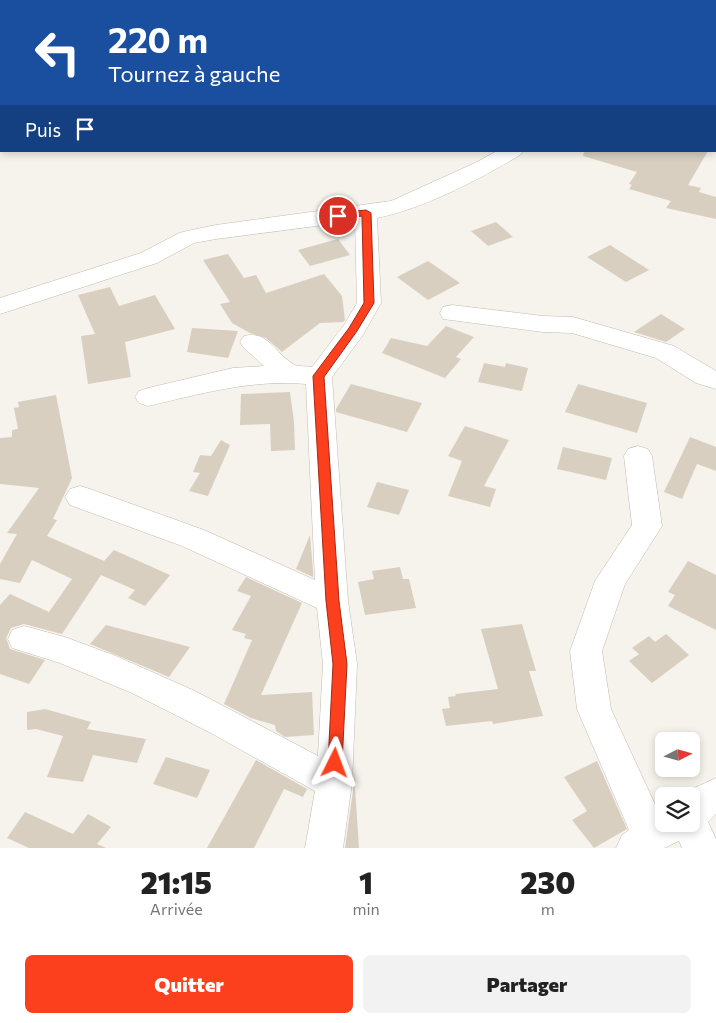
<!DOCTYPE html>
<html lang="fr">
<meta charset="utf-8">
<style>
body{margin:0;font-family:Commissioner,sans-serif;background:#f2f2f2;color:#222;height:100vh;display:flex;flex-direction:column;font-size:19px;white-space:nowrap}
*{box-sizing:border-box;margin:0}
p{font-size:16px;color:#767676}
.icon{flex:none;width:28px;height:28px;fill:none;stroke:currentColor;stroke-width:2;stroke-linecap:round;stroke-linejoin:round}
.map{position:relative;height:848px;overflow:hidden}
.panel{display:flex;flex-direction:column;background:#fff;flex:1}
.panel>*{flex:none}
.top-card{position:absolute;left:0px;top:0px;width:716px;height:152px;box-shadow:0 2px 8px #0003;background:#1a4fa0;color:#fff;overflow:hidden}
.needle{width:32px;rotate:84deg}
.buttons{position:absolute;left:655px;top:732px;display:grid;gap:10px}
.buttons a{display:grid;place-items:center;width:45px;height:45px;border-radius:8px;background:#fff;box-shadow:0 2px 8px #0003;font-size:25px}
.pin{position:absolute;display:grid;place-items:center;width:42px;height:42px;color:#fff;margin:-21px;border:2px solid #fff;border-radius:50%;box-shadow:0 1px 5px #0007}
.me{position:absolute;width:55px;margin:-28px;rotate:3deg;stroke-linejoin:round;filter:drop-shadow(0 0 4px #0008)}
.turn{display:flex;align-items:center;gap:18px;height:105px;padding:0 25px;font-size:22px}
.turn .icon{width:65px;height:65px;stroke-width:2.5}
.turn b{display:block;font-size:35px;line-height:42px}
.then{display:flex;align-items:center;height:48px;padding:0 25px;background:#0003;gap:10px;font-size:19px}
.eta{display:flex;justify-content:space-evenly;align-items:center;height:85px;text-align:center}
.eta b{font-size:30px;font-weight:800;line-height:35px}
.button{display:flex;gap:10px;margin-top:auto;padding:10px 25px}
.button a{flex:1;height:58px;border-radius:8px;background:#fc3f1d;color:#fff;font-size:20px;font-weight:800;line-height:58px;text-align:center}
.button a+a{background:#f2f2f2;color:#222}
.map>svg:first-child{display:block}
</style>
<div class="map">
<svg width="716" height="848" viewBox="0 0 716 848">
<rect width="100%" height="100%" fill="#f6f3ec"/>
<g fill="#d8cfc1">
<polygon points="584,151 708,151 688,185 701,188 699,192 716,197 716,219 666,208 671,201 629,189 632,185 629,184 637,172 583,156"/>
<polygon points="496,222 513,237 488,246 471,231"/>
<polygon points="338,239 350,255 310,266 298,250"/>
<polygon points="610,245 649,270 626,282 587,257"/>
<polygon points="228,254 244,278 256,275 266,293 324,274 342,296 345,320 343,322 320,323 282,352 266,338 250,333 232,323 220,304 230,302 203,260"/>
<polygon points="428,261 460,283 428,300 397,277"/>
<polygon points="110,287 119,306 155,295 175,329 125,342 131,377 88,384 81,336 95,334 78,295"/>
<polygon points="661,314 685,329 666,342 634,332"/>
<polygon points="446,326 474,337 456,357 461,359 445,378 382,353 391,338 427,346"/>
<polygon points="192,328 238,331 228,358 187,352"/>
<polygon points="484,363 505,367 506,363 528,368 522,391 478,382"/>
<polygon points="351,384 422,403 407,432 336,412 336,409"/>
<polygon points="578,384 647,403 637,433 565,412"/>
<polygon points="290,392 294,422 295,450 271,451 270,424 240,425 241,394"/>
<polygon points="56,395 72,478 53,519 57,520 47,536 104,561 114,550 170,575 145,606 128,598 135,590 101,575 62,634 24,624 11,628 6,638 10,649 45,660 29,684 0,674 0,605 10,594 49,612 72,579 32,560 20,583 0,579 0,564 17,534 7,533 39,488 0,484 0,438 12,437 12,430 18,429 14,408 19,407 18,402"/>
<polygon points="465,426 509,440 484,486 496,489 490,507 448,496 462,461 448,456"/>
<polygon points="690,437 716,447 716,471 697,464 682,499 664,492"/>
<polygon points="221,440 230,445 208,496 189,491 200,473 193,472 200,455 211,456"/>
<polygon points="563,447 612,458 606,480 557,469"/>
<polygon points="377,482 409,490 399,515 367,507"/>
<polygon points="310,535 313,571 313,577 296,569"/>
<polygon points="688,561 716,575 716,630 668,606 675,595 668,592"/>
<polygon points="400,567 403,579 409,579 416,608 365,615 358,582 374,579 372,571"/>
<polygon points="246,577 302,603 261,695 312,692 314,735 285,737 276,731 275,725 251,718 224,704 252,640 244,638 246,634 232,630 251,596 237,591"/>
<polygon points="522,624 536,671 529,671 543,716 493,724 492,721 446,726 442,709 450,708 448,697 456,696 455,694 498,689 481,629"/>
<polygon points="106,625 190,647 169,677 90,644"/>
<polygon points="666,634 689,655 652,683 629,661 639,654 632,648 649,636 655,642"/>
<polygon points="45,709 91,722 87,729 146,739 137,763 93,755 83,782 47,777 63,736 36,729 27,730 27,712"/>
<polygon points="166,757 210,770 197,798 153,784"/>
<polygon points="256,760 307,789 303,797 284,789 254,848 207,848"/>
<polygon points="597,761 627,829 594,848 572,820 587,811 564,777"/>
<polygon points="354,772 359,848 345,848 354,783"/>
<polygon points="25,812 73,834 88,814 111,827 97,844 106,848 29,848 7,838"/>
</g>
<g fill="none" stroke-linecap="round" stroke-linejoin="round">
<defs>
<g id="minor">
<polygon points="559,0 579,0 580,1 560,1"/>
<rect x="715" y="43" width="1" height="12"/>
<rect x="0" y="59" width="1" height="12"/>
<rect x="0" y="121" width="1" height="12"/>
<path d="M497,151h26l-3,4c-42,25 -95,53 -143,63l4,85 -18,32 -31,42 16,224 9,63 -5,119 -9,65h-38l10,-57 -106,-59 -77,-39 -72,-30 -48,-15 -4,-9 4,-9 12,-4 41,11 51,19 79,35 123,65 5,-92 -6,-56 -135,-62 -112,-41 -5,-8 5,-8 10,-3 10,3 114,41 111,50 -9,-196c-54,-5 -106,10 -158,22l-9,-3 -4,-6 4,-6 9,-3 85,-20 31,-2 -20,-18 -4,-6 4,-6c24,-6 31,17 49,28 4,3 14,2 19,3l32,-42 13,-22 -2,-82 -139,18 -22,4 -37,20 -157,51v-16l141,-45 38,-20 8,-2 29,-6 175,-24 86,-39z"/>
<polygon points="452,305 543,316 573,317 674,346 716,371 716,389 696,383 656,358 572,333 543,332 443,319 440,313 443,307"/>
<polygon points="638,446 648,449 652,456 662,526 625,584 602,651 611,709 659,813 664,811 664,824 691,824 691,796 684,796 692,789 716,778 716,814 708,822 716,839 716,848 682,848 679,841 664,848 616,848 622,835 629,830 577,709 570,651 595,581 632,525 624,456 628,449"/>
</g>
</defs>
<use href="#minor" stroke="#c2bbae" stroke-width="1"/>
<use href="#minor" fill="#fff" fill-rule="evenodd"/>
</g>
<polygon fill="#fc3f1d" stroke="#a42913" points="366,210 371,213 374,303 357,331 324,377 339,601 347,664 342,763 340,768 335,769 330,768 328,763 333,664 326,601 313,376 349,328 364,303 362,216 338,219 334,216 338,213"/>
</svg>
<div class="buttons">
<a><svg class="needle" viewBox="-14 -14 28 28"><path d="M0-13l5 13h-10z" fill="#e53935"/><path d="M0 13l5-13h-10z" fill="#767676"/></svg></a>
<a><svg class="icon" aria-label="layers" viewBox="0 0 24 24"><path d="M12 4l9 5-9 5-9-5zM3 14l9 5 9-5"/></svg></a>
</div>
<div class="pin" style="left:338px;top:216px;background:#d93025"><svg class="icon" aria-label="arrive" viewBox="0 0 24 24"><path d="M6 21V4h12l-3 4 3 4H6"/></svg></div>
<svg class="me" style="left:335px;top:763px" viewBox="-20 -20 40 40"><path d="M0-17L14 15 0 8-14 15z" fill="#fc3f1d" stroke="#fff" stroke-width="4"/></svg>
<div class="top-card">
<div class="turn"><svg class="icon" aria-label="left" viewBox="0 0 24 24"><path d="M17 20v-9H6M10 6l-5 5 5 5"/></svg><div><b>220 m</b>Tournez à gauche</div></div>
<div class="then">Puis<svg class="icon" aria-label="arrive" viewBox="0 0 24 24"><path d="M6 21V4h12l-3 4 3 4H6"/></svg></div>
</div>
</div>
<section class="panel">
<div class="eta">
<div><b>21:15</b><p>Arrivée</p></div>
<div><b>1</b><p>min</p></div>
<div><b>230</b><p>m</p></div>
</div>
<div class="button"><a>Quitter</a><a>Partager</a></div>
</section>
